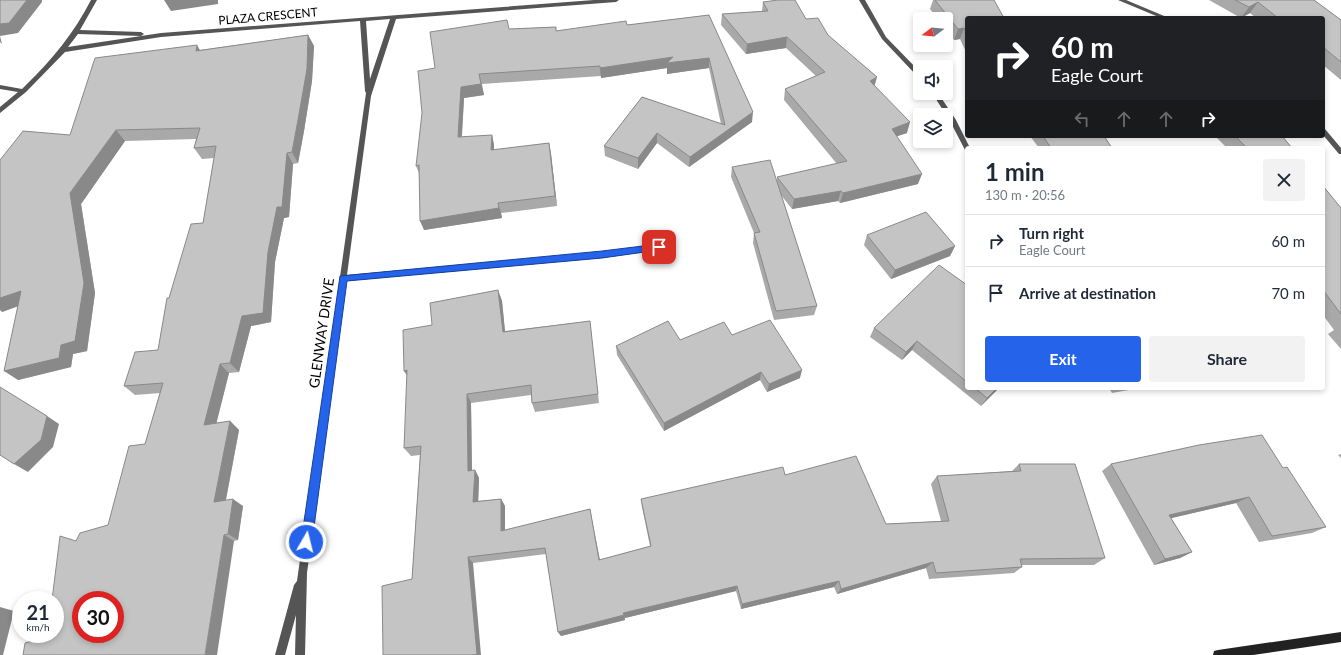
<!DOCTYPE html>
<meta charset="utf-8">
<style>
body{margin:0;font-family:Lato,sans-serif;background:#f2f2f3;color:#1f2937;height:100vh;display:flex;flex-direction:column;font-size:15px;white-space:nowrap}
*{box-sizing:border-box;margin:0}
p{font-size:13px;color:#747a83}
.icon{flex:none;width:22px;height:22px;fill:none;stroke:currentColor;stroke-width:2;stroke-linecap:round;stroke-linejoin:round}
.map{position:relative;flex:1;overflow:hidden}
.panel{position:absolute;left:965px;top:146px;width:360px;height:244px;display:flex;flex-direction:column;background:#fff;border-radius:4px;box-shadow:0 2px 6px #0003}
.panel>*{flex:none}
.hud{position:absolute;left:965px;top:16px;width:360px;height:122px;border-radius:4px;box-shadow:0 2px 6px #0003;background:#202124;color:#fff;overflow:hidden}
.needle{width:26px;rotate:254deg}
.controls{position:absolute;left:913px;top:12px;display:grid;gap:8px}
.controls a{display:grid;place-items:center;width:40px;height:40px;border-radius:4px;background:#fff;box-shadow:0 2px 6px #0003;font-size:20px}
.speed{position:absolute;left:12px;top:591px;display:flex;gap:8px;font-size:20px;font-weight:700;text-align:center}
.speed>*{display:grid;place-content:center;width:52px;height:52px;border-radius:50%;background:#fff;box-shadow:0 2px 6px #0003;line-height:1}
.speed small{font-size:10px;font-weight:400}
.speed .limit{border:6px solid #d22;background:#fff;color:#111}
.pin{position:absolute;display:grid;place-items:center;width:34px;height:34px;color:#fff;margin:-17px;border-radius:8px;box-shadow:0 2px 6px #0006}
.me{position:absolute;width:44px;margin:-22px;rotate:8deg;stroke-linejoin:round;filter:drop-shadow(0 0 3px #0008)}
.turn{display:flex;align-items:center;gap:14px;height:84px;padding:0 20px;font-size:18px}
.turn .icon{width:52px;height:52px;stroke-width:2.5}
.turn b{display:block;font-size:28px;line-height:34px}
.lanes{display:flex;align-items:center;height:38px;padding:0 20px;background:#0003;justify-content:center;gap:20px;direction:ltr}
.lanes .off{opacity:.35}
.round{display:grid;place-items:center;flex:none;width:42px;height:42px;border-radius:4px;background:#f2f2f3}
.summary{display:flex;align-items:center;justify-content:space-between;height:68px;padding:0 20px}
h1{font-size:24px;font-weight:700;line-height:30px}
.primary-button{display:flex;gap:8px;margin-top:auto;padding:8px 20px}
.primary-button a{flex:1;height:46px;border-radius:4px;background:#2563eb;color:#fff;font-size:16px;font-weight:700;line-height:46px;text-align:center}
.primary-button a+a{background:#f2f2f3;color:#1f2937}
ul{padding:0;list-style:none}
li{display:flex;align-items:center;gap:12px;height:52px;padding:0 20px;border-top:1px solid #e0e1e3}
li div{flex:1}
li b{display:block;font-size:15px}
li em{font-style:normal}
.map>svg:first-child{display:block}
</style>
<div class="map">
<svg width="1341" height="655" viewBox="0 0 1341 655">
<rect width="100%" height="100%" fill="#fff"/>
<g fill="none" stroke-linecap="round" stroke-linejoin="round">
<g fill="#555" fill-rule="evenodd">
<path d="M91,0h6l-17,30 61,2 3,2 -3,2 -63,-2 -10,13 93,-14 433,-33h25l-3,2 -220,17 -25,77 -24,179 255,-23 57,-8 4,3 -4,3 -57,8 -256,23 -39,292 -2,82h-10l1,-40 -11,40h-10l19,-70 3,-4 69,-488 -1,-2 -5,-70 -199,16 -96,15 -39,40 -26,21v-6l18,-15 -18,-3v-4l22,4 4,-4c26,-25 48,-52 65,-85zM390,19l-20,60 -4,-58z"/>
<polygon points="859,0 865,0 886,37 920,72 920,78 918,77 882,39"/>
<polygon points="1118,0 1126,0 1169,18 1161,18"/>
<polygon points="932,93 938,93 956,120 970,148 967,148 967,150 965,150 950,121"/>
<polygon points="1323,129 1325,129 1341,148 1341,154 1339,154 1323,135"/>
</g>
<polygon fill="#222" fill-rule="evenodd" points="1341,632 1341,642 1253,655 1213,655 1214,651 1218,650"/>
</g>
<g fill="#a9a9a9">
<polygon points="933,0 935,0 967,18 967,54 960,39 954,40 946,29 946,19 938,19 930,9"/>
<polygon points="1209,0 1314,0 1341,20 1341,80 1323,65 1323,18 1256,18 1250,13 1241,18"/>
<polygon points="763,2 806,19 828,35 875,86 907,133 897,136 918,184 840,203 838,201 792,209 781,195 817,306 814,315 774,320 753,243 754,233 731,177 732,167 777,181 777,177 837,164 784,100 785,89 816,76 786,48 746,54 721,25 722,14 762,11"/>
<polygon points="709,15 752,122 689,167 657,143 638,169 605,156 604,146 642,97 721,124 709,68 667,74 667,68 601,78 601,76 482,84 484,95 464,98 462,137 492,135 494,145 494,150 549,143 551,154 557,206 501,213 502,218 424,230 419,173 416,166 435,68 509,29 556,27 556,31 627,25"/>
<polygon points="308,35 314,46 312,81 304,131 298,163 293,164 289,217 284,218 275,262 271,322 251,326 239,372 229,373 216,423 230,421 239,430 226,500 243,506 238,540 234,541 47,637 76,541 108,525 145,444 160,393 135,395 124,386 158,350 169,298 203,223 214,158 202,159 194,148 196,139 125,141 81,204 95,293 87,351 73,354 71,367 18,380 17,306 2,312 70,135 200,50"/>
<polygon points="1030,136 1104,136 1112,148 1039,148"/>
<polygon points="1215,136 1282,136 1292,148 1227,148"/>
<polygon points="1323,186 1341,208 1341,349 1328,334 1334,330 1323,315"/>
<polygon points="867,235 955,246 950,256 891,279 864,245"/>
<polygon points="967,285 967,388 999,388 981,406 912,350 902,360 870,337 874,328"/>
<polygon points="498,290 502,301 505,331 590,321 599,403 535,412 532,403 531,395 471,403 472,471 475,470 479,478 478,501 501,499 505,506 505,530 590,509 600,560 650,546 642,507 641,499 785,475 886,524 941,521 931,484 937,476 1012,471 1019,464 1105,558 1094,565 1022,565 1022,567 1014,573 929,579 926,568 837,594 834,587 741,609 736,591 625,618 625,620 561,636 558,632 546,554 473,563 412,579 420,455 411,456 404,448 432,325"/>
<polygon points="732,335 800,378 767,392 760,380 664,431 617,355 616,346"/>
<polygon points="1109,388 1140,388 1112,393"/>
<polygon points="1341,454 1341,458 1338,455"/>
<polygon points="1111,464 1283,468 1326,527 1312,533 1259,542 1236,503 1171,518 1192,552 1180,558 1154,565 1102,471"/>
</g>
<g fill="#898989">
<polygon points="27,0 42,0 42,2 18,33 0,36 2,44 0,42 0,24"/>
<polygon points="164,0 218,0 218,4 171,11"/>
<polygon points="1258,2 1250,13 1241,18 1249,7"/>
<polygon points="964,28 960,39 954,40 958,29"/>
<polygon points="308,35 314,46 312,81 304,131 298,163 292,152"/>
<polygon points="787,37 786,48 746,54 747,44"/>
<polygon points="197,45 204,57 196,51"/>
<polygon points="673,57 709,58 709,68 667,74 667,68 601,78 600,68"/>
<polygon points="479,74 484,95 464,98 461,147 458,137 461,87"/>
<polygon points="877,77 874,88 870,81"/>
<polygon points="753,112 752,122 689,167 690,157"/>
<polygon points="910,122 907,133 889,139 892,129"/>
<polygon points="116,130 125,141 81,204 95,293 87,351 73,354 71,367 18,380 4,371 70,193"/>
<polygon points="657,133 657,143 638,169 638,158"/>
<polygon points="492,135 494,145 494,160 491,150"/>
<polygon points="549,143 551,154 557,206 555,196"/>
<polygon points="287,153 293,164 289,217 284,218 275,262 271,322 251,326 239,372 230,363 242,316 268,252"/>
<polygon points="922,174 918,184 840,203 843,193"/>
<polygon points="841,191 838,201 792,209 794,199"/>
<polygon points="498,203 501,213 502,218 424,230 420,221"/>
<polygon points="955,246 950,256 891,279 895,270"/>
<polygon points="498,290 502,301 506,342 503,332"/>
<polygon points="21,291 33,301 2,312 0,310 0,298"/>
<polygon points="917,341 912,350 902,360 906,352"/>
<polygon points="220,364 229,373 214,433 204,425"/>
<polygon points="407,370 410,380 404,371"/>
<polygon points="802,370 800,378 767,392 769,384"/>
<polygon points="761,372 760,380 664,431 664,423"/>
<polygon points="997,388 999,388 981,406 987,398"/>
<polygon points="467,394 471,403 472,479 468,471"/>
<polygon points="47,416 59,424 53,447 28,472 14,464"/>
<polygon points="230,421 239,430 224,509 214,502"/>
<polygon points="475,470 479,478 478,509 473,502"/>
<polygon points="1249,497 1236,503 1159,521 1169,515"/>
<polygon points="233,499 243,506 238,540 228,534"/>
<polygon points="501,499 505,506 505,538 501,531"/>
<polygon points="590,509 591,516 601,567 599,560"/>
<polygon points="224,535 234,541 217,655 205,655"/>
<polygon points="1192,552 1180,558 1154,565 1165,559"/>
<polygon points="468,557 473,563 481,655 473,655"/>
<polygon points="933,562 926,568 837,594 841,589"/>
<polygon points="839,581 834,587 741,609 742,604"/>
<polygon points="737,586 736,591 625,618 623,613"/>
<polygon points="0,607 14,611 3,655 0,655"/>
<polygon points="624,615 625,620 561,636 558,632"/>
</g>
<g fill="#c4c4c4" stroke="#898989" fill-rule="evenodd">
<polygon points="0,0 27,0 9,23 0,24"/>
<polygon points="778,0 795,0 806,19 818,18 828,35 877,77 870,81 910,122 892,129 922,174 843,193 841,191 794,199 777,177 847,161 785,89 825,72 787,37 747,44 722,14 768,11 763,2"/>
<polygon points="935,0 994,0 1004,18 967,18 967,35 964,28 958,29"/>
<polygon points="1235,0 1314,0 1341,20 1341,62 1323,47 1323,18 1278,18 1258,2 1249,7"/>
<polygon points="709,15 753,112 690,157 657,133 638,158 604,146 642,97 725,125 709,58 667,63 673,57 600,68 600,66 479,74 481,84 461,87 458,137 492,135 491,150 549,143 555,196 498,203 499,208 420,221 419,165 416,166 422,113 418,71 435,68 430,32 507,20 509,29 556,27 556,31 626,21 627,25"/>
<path d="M308,35l-1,34 -9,51 -6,32 -5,1 -5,54h-5l-9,45 -5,61 -21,3 -12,47 -10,1 -16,61 26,-4 -16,81 19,-3 -5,35 -4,1 -19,120h-182l2,-12 22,-6v-3h8v-34h-3l8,-64 16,5 4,-8 28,-8 21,-79 16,-2 18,-61 -39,3 11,-34 23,-2 9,-52h2l22,-74 12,-1 13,-77 -22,2 6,-20 -84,2 -46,63 14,90 -9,58 -14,4 -2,13 -55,13 17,-80 -21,7v-138l23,-29 47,4 25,-77 102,-13 -1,6zM81,600h34v34h-34z"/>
<polygon points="1043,136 1104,136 1112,148 1051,148"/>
<polygon points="1235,136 1282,136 1292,148 1224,148 1245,146"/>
<polygon points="770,160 817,306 776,311 754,233 760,232 732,167"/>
<polygon points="1323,186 1341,208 1341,314 1323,290"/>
<polygon points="926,212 955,246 895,270 867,235"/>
<polygon points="939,265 967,285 967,382 917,341 906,352 874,328"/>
<polygon points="498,290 503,332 590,321 598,394 532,403 531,385 467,394 468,471 475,470 473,502 501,499 501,531 590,509 599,560 651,546 641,499 783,467 785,475 856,456 886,524 949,521 937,476 1021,471 1019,464 1075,464 1105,558 1020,559 1022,567 936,573 933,562 841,589 839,581 742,604 737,586 623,613 624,615 558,632 545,548 468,557 477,654 473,655 383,655 382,586 412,579 421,446 404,448 407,370 404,371 403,330 432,325 430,303"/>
<polygon points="770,320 802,370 769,384 761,372 664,423 616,346 668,321 680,340 724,322 732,335"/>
<polygon points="0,387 47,416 41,440 14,464 0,455"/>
<polygon points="975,388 997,388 987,398"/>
<polygon points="1262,435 1283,468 1287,467 1326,527 1272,536 1249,497 1169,515 1192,552 1165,559 1111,464 1199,445"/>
</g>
<polygon fill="#2563eb" stroke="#184099" points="659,244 663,247 659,250 602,258 347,281 312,542 310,546 306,547 302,546 301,542 340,276 602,251"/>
<g text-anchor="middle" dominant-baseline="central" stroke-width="4" stroke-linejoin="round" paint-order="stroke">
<g font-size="12" fill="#000" stroke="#fff">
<text transform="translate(268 16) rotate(-5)">PLAZA CRESCENT</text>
</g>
<g font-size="14" fill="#000" stroke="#fff">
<text transform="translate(321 333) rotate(-82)">GLENWAY DRIVE</text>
</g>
</g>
</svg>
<div class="controls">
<a><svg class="needle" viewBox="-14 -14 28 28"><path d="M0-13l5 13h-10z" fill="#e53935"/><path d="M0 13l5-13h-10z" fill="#747a83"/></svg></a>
<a><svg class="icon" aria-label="sound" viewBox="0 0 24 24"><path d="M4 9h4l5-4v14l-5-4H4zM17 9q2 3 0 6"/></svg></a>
<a><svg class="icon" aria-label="layers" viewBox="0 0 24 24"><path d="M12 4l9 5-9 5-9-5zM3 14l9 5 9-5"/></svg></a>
</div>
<div class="speed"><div>21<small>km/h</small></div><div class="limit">30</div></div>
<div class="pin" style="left:659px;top:247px;background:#d93025"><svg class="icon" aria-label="arrive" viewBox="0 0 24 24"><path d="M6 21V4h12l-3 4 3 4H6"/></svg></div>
<svg class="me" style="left:306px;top:542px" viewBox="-20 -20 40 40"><circle r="17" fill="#2563eb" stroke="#fff" stroke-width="3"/><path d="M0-11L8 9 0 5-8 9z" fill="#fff"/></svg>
<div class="hud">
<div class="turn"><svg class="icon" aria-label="right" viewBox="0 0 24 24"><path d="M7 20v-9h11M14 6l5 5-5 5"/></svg><div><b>60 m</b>Eagle Court</div></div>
<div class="lanes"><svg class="icon off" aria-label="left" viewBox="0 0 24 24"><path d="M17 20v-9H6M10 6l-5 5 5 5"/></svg><svg class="icon off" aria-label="ahead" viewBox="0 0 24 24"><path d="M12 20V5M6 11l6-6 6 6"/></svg><svg class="icon off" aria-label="ahead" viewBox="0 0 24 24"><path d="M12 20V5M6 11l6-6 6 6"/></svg><svg class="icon" aria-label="right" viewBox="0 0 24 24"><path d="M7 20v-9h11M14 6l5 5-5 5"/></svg></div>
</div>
<section class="panel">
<div class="summary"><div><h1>1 min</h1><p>130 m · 20:56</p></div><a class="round"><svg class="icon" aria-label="close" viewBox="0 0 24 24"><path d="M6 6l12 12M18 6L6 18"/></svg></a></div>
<ul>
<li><svg class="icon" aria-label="right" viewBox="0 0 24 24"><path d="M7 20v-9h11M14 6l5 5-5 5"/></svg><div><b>Turn right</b><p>Eagle Court</p></div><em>60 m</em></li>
<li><svg class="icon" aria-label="arrive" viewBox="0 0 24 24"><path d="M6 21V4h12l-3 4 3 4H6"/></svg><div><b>Arrive at destination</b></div><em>70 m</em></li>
</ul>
<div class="primary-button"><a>Exit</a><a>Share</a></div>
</section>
</div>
